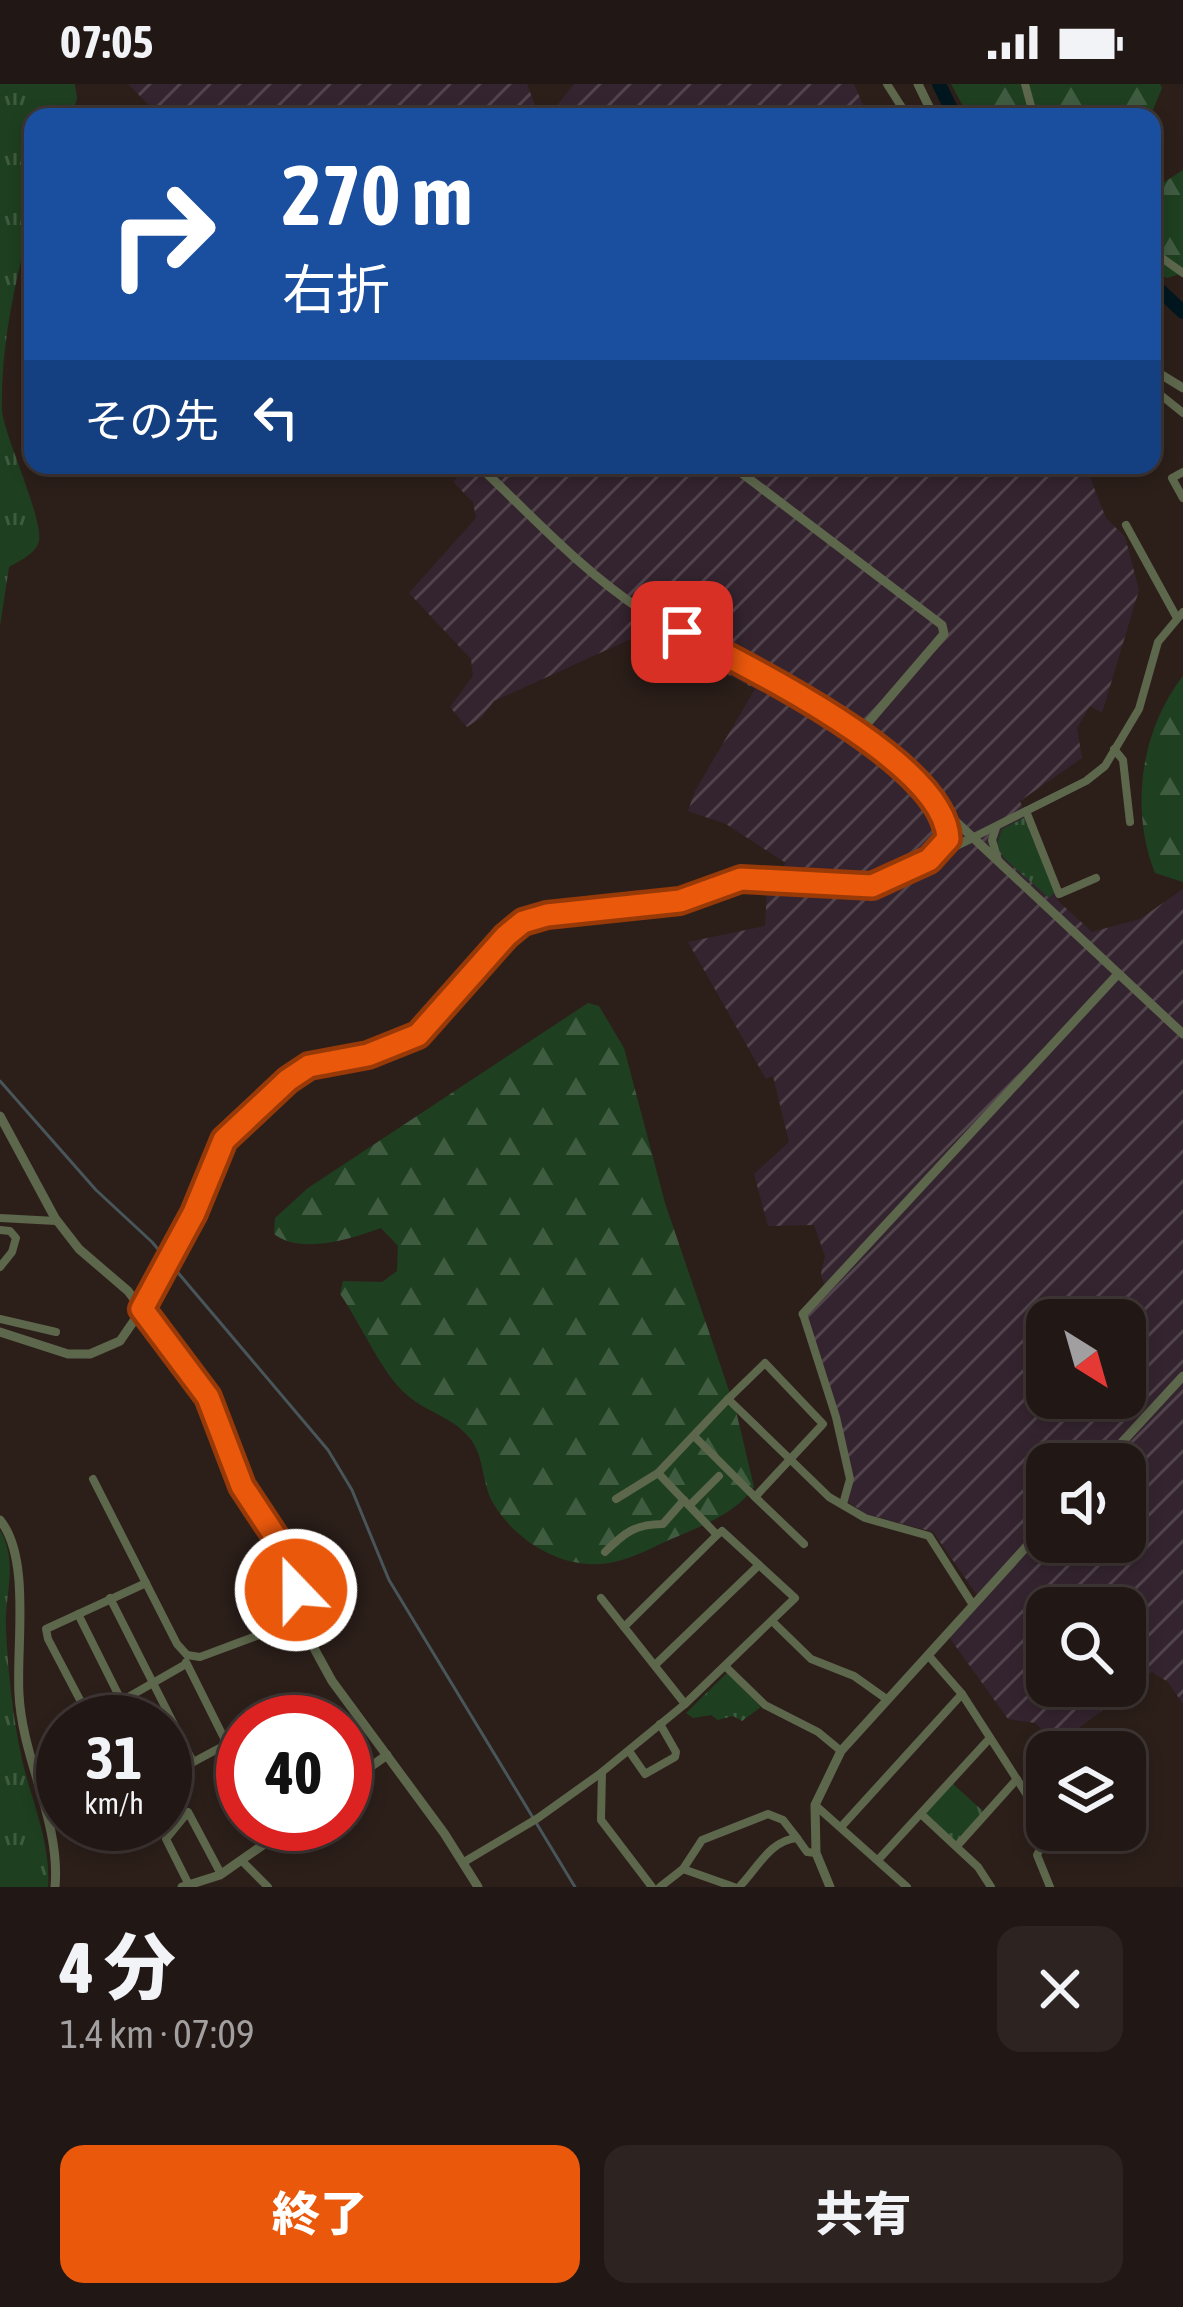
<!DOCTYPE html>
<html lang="ja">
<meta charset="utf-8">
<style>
body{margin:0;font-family:"Asap Condensed","Noto Sans JP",sans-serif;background:#2d2422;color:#f1f3f6;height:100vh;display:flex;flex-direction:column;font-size:45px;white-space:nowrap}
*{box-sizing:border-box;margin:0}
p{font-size:39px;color:#a29fa0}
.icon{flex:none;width:66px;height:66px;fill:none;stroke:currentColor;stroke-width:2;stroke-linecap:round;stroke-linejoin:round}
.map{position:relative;height:1803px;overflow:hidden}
.side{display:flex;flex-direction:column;background:#211714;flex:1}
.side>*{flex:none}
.hud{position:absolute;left:24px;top:24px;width:1137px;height:366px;border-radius:24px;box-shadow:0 6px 18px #0003,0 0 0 3px #3e3634;background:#1a4fa0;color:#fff;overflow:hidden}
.needle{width:78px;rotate:143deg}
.controls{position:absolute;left:1026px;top:1215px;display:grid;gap:24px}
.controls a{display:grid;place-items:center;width:120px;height:120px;border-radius:24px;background:#211714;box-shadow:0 6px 18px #0003,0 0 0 3px #3e3634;font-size:60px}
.speed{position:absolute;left:36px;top:1611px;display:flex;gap:24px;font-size:60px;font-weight:700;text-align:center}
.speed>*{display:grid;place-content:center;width:156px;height:156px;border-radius:50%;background:#211714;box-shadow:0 6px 18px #0003,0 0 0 3px #3e3634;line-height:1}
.speed small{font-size:30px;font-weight:400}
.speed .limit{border:18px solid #d22;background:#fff;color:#111}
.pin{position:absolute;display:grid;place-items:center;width:102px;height:102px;color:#fff;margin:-51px;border-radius:24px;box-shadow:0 6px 18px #0006}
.me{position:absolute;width:132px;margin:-66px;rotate:338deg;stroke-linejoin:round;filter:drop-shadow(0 0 9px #0008)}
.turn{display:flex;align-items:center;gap:42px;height:252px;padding:0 60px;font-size:54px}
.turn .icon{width:156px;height:156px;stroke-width:2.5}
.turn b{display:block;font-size:84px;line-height:102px}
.then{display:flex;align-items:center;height:114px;padding:0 60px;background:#0003;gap:24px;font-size:45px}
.round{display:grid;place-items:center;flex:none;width:126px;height:126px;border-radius:24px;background:#2d2422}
.overview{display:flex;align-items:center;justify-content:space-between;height:204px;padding:0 60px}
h1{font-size:72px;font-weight:800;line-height:90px}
.action{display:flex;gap:24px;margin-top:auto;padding:24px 60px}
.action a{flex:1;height:138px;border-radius:24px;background:#ea580c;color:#fff;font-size:48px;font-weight:800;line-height:138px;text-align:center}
.action a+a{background:#2d2422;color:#f1f3f6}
.status{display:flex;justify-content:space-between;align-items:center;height:84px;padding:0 60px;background:#211714;direction:ltr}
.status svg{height:33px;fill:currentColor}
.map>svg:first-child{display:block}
</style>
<div class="status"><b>07:05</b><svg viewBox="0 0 49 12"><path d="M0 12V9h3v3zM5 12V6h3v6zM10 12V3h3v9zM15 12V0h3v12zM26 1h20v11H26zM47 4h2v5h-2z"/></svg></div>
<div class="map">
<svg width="1183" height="1803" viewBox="0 0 1183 1803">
<defs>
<pattern id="industrial-furrows" width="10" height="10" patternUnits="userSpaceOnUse" patternTransform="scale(3)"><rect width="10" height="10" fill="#34242f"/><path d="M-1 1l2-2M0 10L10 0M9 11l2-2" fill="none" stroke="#52444d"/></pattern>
<pattern id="grass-tufts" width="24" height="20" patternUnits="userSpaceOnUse" patternTransform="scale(3)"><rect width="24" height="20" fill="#1e3f20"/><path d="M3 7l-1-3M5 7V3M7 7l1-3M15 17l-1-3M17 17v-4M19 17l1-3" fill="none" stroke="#3f5b40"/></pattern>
<pattern id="forest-firs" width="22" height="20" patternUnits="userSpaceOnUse" patternTransform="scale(3)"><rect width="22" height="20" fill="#1e3f20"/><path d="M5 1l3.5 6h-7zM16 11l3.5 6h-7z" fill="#3f5b40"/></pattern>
</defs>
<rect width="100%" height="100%" fill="#2c1f1a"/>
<g fill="url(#industrial-furrows)" fill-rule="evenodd">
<polygon points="128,0 527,0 536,24 555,24 574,0 854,0 868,33 161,33"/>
<path d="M469,381h616l21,53 19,19 14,53 -37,123 -12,-7 -13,22 5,30 -62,43 38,100 34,31 48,-13 43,-30v815l-15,-22 -16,-10 -95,73 -22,-22 -27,-4 -59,-82 33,-35 -49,-70 -67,-18 -19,-13 6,-19 -26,-108 -21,-58 21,-23 -6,-19 4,-18 -11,-31 -46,1 -14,-52 35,-32 -16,-66 -7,3 -78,-137 77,-16 2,-37 19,-26 -60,-39 -38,-13 7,-20 60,-102 -109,-57 -152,69 -12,16 -15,10 -17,-20 23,-31 -2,-17 -62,-66 67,-75 -3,-16 -20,-20zM1047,1236h78v78h-78zM1047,1380h78v78h-78zM1047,1524h78v78h-78z"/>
</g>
<g fill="url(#grass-tufts)">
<path d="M0,0h75l2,15 -6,18h-38c0,26 6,69 0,93 -16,66 -33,133 -31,202 4,28 45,115 36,132 -5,11 -19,17 -29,23l-9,59z"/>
<polygon points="1024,734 1055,808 1049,814 1004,774 997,761 1002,745"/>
<path d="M0,1446c19,33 4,65 6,100 2,43 7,88 16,130 10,42 29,83 26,127h-48z"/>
<polygon points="727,1589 761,1623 742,1637 733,1632 718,1636 711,1631 693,1634 686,1629"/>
<polygon points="952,1699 984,1728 956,1758 924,1730"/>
</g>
<g fill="url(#forest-firs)">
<polygon points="951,0 1160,0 1162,4 1150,33 969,33"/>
<polygon points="1183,86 1183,189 1167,194 1152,188 1152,106"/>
<path d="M1183,592v206l-28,-9c-25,-63 -15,-142 28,-197z"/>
<path d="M588,919l11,3 25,42 41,155 71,208 18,76c-18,27 -55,40 -85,53 -16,7 -34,17 -51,21 -48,13 -100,-16 -125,-58 -12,-21 -8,-50 -26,-68 -17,-19 -43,-24 -61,-41 -24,-20 -46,-72 -66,-100l3,-13 39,1 15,-11 1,-25 -17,-18c-30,11 -80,27 -107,6l1,-16 33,-30z"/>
</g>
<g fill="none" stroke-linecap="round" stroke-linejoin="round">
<polyline stroke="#485559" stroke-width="3" points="0,997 96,1106 152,1158 328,1366 352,1406 389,1496 575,1803"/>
<g stroke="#00161e" stroke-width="14">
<polyline points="939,0 955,33"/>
<polyline points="1152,199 1183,228"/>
</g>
<g stroke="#5d674c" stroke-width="8">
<polyline points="887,0 908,33"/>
<polyline points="1025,0 1034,33"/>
<polyline points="918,33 930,25"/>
<polyline points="1152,167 1183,189"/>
<polyline points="1152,304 1183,329"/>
<polyline points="1183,388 1172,394 1183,414"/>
<polyline points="1126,441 1177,534"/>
<polyline points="1114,665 1123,676 1130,738"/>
<polyline points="1026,727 1059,810 1096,794"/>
<polyline points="996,744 992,756 998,776"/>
<polyline points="974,753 1086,697 1105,682 1139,625 1158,558 1183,528"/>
<polyline points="939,767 948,749 941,727"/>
<polyline points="0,1134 56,1137"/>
<polyline points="0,1146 10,1147 16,1154 12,1168 0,1183"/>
<polyline points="803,1230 836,1333 850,1395 843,1420"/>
<polyline points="0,1235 56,1248"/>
<polyline points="694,1352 755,1413 823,1340 765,1279 728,1315"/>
<polyline points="93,1395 177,1560 187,1571 200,1573 302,1535"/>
<polyline points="755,1413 804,1460"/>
<polyline points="616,1415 658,1389"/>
<polyline points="690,1421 719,1392"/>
<path d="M605,1468c19,-19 30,-28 58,-28l21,-24"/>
<polyline points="146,1499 46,1545 48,1555 90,1635 186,1580"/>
<polyline points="110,1514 193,1678"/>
<polyline points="601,1514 624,1543"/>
<polyline points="78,1530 132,1638"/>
<polyline points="772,1537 811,1575 854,1592 885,1614"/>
<polyline points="928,1571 962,1610 1047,1742"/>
<polyline points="186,1578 243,1692"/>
<polyline points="655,1581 759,1481"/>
<polyline points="725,1582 765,1621 818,1648 841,1667"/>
<polyline points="685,1620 624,1543 717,1451"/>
<polyline points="629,1667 645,1690 675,1673 676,1668 660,1640"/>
<polyline points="165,1677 186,1682 227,1660"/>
<polyline points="815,1721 907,1803"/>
<polyline points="921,1730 978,1783 991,1803"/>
<polyline points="267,1740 274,1754"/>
<polyline points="841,1743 962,1610"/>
<polyline points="1050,1746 1037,1771 1050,1803"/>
<polyline points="957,1762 1017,1695"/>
<polyline points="878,1776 990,1654"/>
<polyline points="242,1777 268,1803"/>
<polyline points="464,1778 538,1734 601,1689"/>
<polyline points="683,1785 734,1803"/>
<polyline points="189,1801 166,1755 188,1728 221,1790"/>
<polyline points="652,1803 601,1736 602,1688 685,1620 795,1514 722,1447 717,1451 658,1389 728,1315 829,1413 865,1434 929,1452 973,1521"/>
<polyline points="660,1803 683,1785 702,1756 768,1730 783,1736 797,1754"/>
<path d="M739,1803c18,-18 31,-47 58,-49l10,14 9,1"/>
</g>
<g stroke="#5d674c" stroke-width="9">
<polyline points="918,0 934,33"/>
<polyline points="539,33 557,33"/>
<polyline points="1152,285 1183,304"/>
<path d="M478,381c53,50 104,106 165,146 70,45 149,74 217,121l323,302"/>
<polyline points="731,381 942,541 944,550 860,648"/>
<polyline points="0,1032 55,1134 79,1165 128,1207 208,1313 242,1402 289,1478 315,1566 332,1597 444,1749 478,1803"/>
<polyline points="803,1230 1118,890"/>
<polyline points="0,1248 68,1270 90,1270 120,1257 142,1225 193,1129 223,1056 288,996 309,982 368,971 418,951 506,852 523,838 547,831 679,817 741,795 872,802 974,753"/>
<polyline points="1102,1380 1183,1292"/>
<path d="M0,1436c31,38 16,126 19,174 3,65 42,128 36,193"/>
<polyline points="345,1701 387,1671"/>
<polyline points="182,1803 220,1791 293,1740"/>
<polyline points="830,1803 816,1769 815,1721 841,1667 1047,1440"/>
</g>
</g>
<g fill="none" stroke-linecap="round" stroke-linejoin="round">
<defs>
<path id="route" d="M296,1506l-15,-45 -39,-59 -34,-89 -66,-88 52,-96 30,-73 64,-60 21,-14 59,-11 50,-20 88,-99 17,-14 24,-7 133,-14 61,-22 131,7 57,-26 19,-21c-2,-77 -203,-173 -266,-207"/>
</defs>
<use href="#route" stroke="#983908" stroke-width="30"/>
<use href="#route" stroke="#ea580c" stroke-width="21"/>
</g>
</svg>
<div class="controls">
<a><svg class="needle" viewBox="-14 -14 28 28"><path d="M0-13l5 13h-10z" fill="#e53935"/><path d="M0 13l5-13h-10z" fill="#a29fa0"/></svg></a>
<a><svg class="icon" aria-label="sound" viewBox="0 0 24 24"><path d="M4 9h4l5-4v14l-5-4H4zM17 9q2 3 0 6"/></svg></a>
<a><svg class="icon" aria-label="search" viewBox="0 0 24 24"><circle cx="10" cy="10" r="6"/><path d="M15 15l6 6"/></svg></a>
<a><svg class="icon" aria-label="layers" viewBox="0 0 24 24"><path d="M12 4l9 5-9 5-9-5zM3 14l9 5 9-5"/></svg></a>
</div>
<div class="speed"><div>31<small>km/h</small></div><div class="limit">40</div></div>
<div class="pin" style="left:682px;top:548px;background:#d93025"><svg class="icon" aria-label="arrive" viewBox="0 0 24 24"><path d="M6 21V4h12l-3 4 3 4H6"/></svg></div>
<svg class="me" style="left:296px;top:1506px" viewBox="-20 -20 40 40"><circle r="17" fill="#ea580c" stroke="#fff" stroke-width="3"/><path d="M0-11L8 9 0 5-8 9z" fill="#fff"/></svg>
<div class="hud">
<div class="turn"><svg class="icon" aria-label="right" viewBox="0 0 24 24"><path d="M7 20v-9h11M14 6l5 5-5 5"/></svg><div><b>270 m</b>右折</div></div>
<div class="then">その先<svg class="icon" aria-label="left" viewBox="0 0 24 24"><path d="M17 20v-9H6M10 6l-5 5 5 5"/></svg></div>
</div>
</div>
<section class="side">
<div class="overview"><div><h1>4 分</h1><p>1.4 km · 07:09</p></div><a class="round"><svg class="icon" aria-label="close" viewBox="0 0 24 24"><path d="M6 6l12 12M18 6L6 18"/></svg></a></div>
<div class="action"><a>終了</a><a>共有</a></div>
</section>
